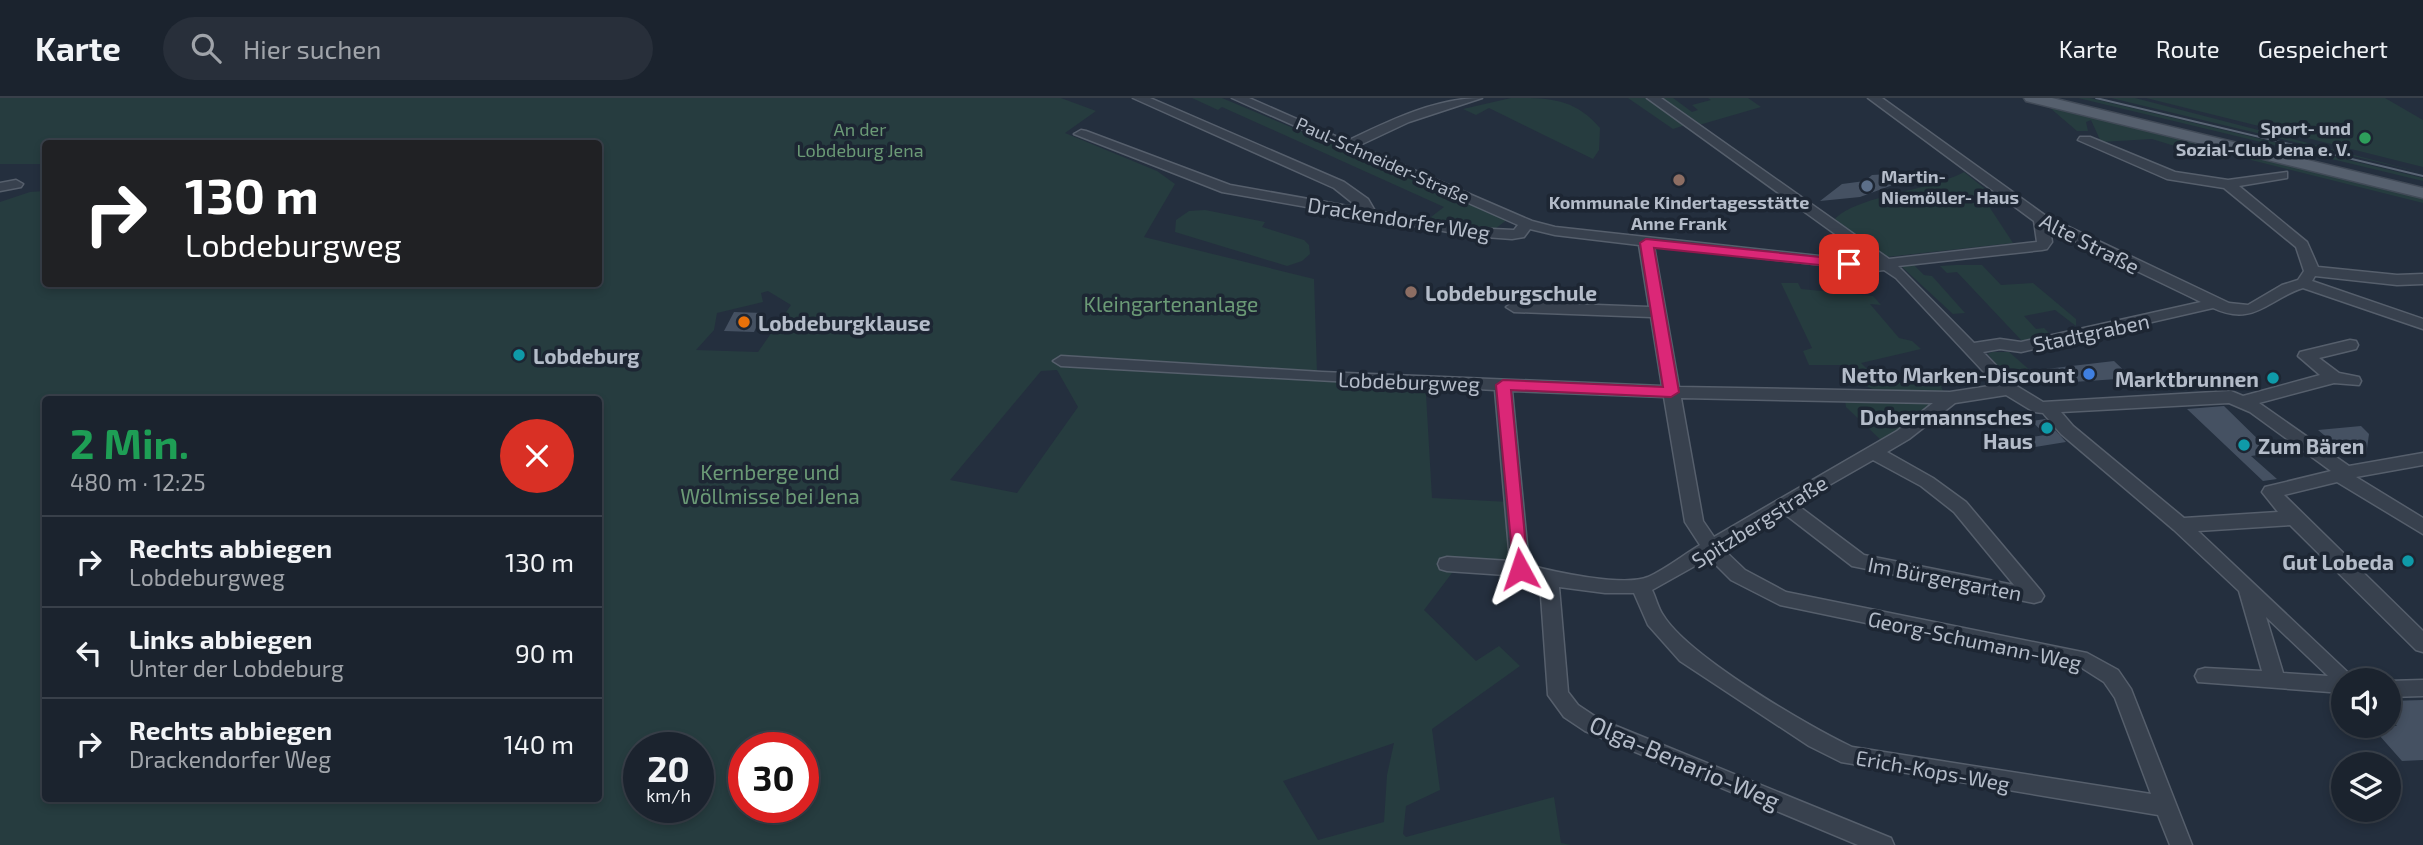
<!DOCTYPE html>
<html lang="de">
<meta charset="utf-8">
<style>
body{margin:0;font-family:"Exo 2",sans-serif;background:#282f3a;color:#f1f3f6;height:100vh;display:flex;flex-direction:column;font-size:26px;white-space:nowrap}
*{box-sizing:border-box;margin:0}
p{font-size:23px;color:#a0a4aa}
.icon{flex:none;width:38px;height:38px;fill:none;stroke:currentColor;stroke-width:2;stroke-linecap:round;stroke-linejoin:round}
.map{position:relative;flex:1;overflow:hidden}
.details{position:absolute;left:42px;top:298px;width:560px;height:406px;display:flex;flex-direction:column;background:#1b232e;border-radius:7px;box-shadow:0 4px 10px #0003,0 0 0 2px #39404a}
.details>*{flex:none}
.guide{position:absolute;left:42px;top:42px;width:560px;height:147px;border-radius:7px;box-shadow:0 4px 10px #0003,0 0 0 2px #39404a;background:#202124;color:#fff;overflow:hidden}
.fabs{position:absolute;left:2331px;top:570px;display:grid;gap:14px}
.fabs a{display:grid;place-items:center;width:70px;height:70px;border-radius:50%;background:#1b232e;box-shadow:0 4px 10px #0003,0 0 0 2px #39404a;font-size:35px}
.speed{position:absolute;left:623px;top:634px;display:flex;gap:14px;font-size:35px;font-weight:700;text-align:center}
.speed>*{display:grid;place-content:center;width:91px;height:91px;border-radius:50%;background:#1b232e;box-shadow:0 4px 10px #0003,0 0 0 2px #39404a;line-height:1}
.speed small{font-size:18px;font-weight:400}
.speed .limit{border:10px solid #d22;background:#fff;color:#111}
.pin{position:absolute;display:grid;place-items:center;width:60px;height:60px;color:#fff;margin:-30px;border-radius:14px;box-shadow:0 4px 10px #0006}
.me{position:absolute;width:77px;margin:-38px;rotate:355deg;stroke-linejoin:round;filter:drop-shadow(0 0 5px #0008)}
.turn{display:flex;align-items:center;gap:24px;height:147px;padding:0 28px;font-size:32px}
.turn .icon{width:91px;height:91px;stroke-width:2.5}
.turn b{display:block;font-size:49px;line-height:60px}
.round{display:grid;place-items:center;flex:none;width:74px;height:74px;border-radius:37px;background:#282f3a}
.overview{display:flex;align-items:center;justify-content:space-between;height:119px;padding:0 28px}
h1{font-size:42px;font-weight:700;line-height:52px;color:#1e9e55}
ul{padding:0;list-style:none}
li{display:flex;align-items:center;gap:21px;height:91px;padding:0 28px;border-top:2px solid #39404a}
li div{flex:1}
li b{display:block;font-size:26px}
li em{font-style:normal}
header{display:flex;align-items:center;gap:42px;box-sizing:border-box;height:98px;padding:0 35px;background:#1b232e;border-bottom:2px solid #39404a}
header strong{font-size:33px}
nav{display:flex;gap:38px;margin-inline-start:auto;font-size:24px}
.search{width:490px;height:63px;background:#282f3a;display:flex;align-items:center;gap:18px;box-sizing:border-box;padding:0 24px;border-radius:38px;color:#a0a4aa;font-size:26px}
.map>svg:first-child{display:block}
</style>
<header>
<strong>Karte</strong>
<div class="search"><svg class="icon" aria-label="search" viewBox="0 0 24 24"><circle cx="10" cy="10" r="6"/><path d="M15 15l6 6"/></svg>Hier suchen</div>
<nav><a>Karte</a><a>Route</a><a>Gespeichert</a></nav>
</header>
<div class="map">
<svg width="2423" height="747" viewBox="0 0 2423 747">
<rect width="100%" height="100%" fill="#242f3e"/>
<g fill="#263c3f" fill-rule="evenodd">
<path d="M0,0h1061l35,13 -31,22 92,38 18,13 -31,53 170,42 3,94 108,4 7,121 78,4 2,66 -51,-7 -37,49 52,51 23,-15 21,20 -88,63 8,61 -34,16 -3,28 3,3 148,-40 7,46 10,2h-1571v-643l30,-10 15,-1 1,93h552v-140h-552l-1,20h-45zM768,193l23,14 -33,47 -62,-2 18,-20 3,-17 46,-11 -2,-9zM1057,272l21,37 -61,86 -67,-13 91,-109zM46,301h552v399h-552zM1394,645l-7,32 -3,47 -66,18 -35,-59zM639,649h59v60h-59zM744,649h59v60h-59z"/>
<polygon points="1192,0 1222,0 1324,43 1327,41 1508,121 1495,131 1427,122 1444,109 1222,9 1218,12"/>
<path d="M1511,0c39,0 63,0 89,30l-1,22 -6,9 -104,-51 -13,7 -13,-6z"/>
<polygon points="1628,0 1646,0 1685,27 1673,31"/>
<polygon points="1660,0 1673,0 1692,14 1698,12 1692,7 1711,2 1708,0 1748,0 1761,9 1699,27"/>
<polygon points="2078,0 2090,0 2423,80 2423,83"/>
<polygon points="2111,0 2135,0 2423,75"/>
<polygon points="2146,0 2385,0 2423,22 2423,69"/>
<polygon points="2049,9 2415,98 2423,100 2423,105 2203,50 2178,49 2152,41 2101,44 2091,22 2086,24 2088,33 2077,33"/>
<path d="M1964,74l40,32 -14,4 23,35 -126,14 -52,-38c21,-23 94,-28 129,-47z"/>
<polygon points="1205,112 1265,124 1262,129 1304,142 1309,147 1310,156 1302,163 1287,168 1175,134 1176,122 1189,113"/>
<polygon points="1913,166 1924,177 1932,178 1965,215 1953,216 1900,167"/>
<polygon points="1956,167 1982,167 2001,187 2033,185 2076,221 2076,228 2055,212 2024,218 2036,231 2044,230 2049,235 2046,239 2022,243 1957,174 1947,175 1940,168"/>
<polygon points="1781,185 1798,185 1801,191 1873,198 1881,207 1870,206 1899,240 1912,243 1921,251 1861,265 1884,288 1942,276 1952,279 1941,289 1945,296 1882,295 1868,289 1855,267 1809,267 1803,253 1812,250"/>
<polygon points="1992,254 2009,254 2032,274 2009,270 2015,277 2006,278 1988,256"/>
<polygon points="1845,302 1930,304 1934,307 1882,343 1846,309"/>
</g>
<g fill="#455162">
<polygon points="1889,76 1901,84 1860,99 1820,103 1842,86 1865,83 1872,77"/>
<polygon points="734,214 763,215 754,234 724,233"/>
<polygon points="2114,263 2132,280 2059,285 2046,271"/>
<polygon points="2224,308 2272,355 2251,358 2277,381 2263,383 2187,311"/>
<polygon points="2045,321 2066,344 2022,351 2014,342 2045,337 2032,323"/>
<polygon points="2361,328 2369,336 2366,358 2360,359 2343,353 2318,332"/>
<polygon points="2423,602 2423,662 2402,663 2371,628 2397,628 2389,620 2389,603"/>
</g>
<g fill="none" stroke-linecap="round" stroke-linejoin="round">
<defs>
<g id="minor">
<path d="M1133,0h17l194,84 24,17 7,12 96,17 43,2 4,-5 -286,-127h17l98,43c42,-20 88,-43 135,-43l-73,24 -51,24 174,75 23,6 319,35 -227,-164h14l228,161 148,-17 -3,-21 -166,-123h14l164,118 183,87 19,2 34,-20 16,-5 6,-9 -8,-24 -72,-59 -57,-9 -89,-39 2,-3h10l85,35 53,8 59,-8v6l-48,8 68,56 11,25 79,8 26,-1v10l-26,1 -82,-9 -3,5 111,38v10l-120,-41c-35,11 -49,39 -90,20l-192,44 -21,-3 -17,3 32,33 28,17 188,-11 12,5 77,-21 -22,-19 2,-4 50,-12 6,1 2,4 -2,4 -37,9 20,15 20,4 2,4 -2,4 -25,-2 -75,20 90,63 74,-13v12l-67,12 67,41v16l-86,-52 -53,13 139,136v21l-7,-2 -126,-125 -92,6 159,150h-14v12l-145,-11 -3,-6 3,-6 7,-2 57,3 -23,-80 -65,-61 -113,-96 -18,-21 -9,-1 -28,-17 -51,8 -46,36 -22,13 46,26 33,24 75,89 3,5 -3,5 -7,2 -182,-37 -70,-54 -59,37 22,21 41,22 301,61 31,17 13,19 61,156h-22l-12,-30 -317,-53 -32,-16 -129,-85 -32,-36 -14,-32h-29l-46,-6 9,105 10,13 21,14 292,119 3,7h-36l-273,-114 -21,-14 -16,-22 -8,-113 -20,-6 -73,-5 -7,-2 -2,-5 2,-5 7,-2 63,4 -15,-171 -434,-24 -8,-5 8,-5 261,16 340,14 -11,-69 -137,-5 -8,-5 8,-5 135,5 -10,-62 -84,-10 -25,-6 -6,8 -12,2 -41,-3 -249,-44 -148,-58 7,-4 5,1 144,54 129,23 -25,-20zM2050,131l151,73 -180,40 -21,-3 -26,4 -76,-77 144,-16 5,-1 5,-7zM1654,148l222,25 8,-1 12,8 100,107 -46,7 -271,-5zM1512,293l152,6 21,125 15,23c-17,10 -34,24 -52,32 -24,10 -94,-5 -119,-12zM1681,300l252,5 -36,28 -183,106 -11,-16zM2229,305l21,9 81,59 -66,16 -3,5 16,20 -94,6 -111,-92 -12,-14zM1873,362l48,26 33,26 60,73 -150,-30 -68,-51zM1709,460l22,22 49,25 302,63 22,14 11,16 36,96 -299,-47c-45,-21 -165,-92 -189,-132 -5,-7 -7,-17 -11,-25zM2266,519l62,59 -45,-3z"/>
<polygon points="16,82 23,86 21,89 0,93 0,85"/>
<polygon points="2423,582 2423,598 2389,599 2389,583"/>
</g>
<polygon id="major" points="2024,0 2052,0 2423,90 2423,100 2026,3"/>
</defs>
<use href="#minor" stroke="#565f6c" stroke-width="3"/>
<use href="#major" stroke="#414a57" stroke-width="3"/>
<use href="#minor" fill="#38414e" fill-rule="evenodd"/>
<use href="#major" fill="#56606e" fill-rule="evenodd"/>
<polyline stroke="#5a6575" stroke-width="2" points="2096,0 2423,78"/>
</g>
<polygon fill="#db2777" stroke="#8e194d" stroke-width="2" points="1646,141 1849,162 1856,166 1849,170 1654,150 1679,294 1671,299 1511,292 1528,471 1526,475 1514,475 1496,287 1503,282 1663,289 1640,145"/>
<circle fill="#2e9e5b" stroke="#1d2633" stroke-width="2.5" cx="2365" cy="40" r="7"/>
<g fill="#8d6e63" stroke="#1d2633" stroke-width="2.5">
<circle cx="1679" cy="82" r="7"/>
<circle cx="1411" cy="194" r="7"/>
</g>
<circle fill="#5c6f8a" stroke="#1d2633" stroke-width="2.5" cx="1867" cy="88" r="7"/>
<circle fill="#e8710a" stroke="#1d2633" stroke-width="2.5" cx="744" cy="224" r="7"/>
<g fill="#0f9aa8" stroke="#1d2633" stroke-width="2.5">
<circle cx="519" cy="257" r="7"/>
<circle cx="2273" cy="280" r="7"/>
<circle cx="2047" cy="330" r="7"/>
<circle cx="2244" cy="347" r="7"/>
<circle cx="2408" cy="463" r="7"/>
</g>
<circle fill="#3f7fe0" stroke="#1d2633" stroke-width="2.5" cx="2089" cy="276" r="7"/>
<g text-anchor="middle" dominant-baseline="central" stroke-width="7" stroke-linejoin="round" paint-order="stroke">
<g font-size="18" font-weight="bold" fill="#b4bcc9" stroke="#1d2633" text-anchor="end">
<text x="2351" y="30">Sport- und<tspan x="2351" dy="21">Sozial-Club Jena e. V.</tspan></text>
<text x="1881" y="78" text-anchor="start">Martin-<tspan x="1881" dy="21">Niemöller- Haus</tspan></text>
<text x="1679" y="104" text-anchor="middle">Kommunale Kindertagesstätte<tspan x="1679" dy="21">Anne Frank</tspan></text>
</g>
<g font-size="18" fill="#6b9a76" stroke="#1d2633">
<text x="860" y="31">An der<tspan x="860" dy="21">Lobdeburg Jena</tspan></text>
</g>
<g font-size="18" fill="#b4bcc9" stroke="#1d2633">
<text transform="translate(1383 62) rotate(24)">Paul-Schneider-Straße</text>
</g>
<g font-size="21" fill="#b4bcc9" stroke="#1d2633">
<text transform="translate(1399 120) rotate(9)">Drackendorfer Weg</text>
<text transform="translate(2090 145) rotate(27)">Alte Straße</text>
<text transform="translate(2091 234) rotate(-12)">Stadtgraben</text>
<text transform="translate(1409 283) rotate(2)">Lobdeburgweg</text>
<text transform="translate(1759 423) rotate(-32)">Spitzbergstraße</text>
<text transform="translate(1945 480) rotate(11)">Im Bürgergarten</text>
<text transform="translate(1975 542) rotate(12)">Georg-Schumann-Weg</text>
<text transform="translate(1933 672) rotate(10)">Erich-Kops-Weg</text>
</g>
<g font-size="21" font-weight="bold" fill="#b4bcc9" stroke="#1d2633" text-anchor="start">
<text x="1425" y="194">Lobdeburgschule</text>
<text x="758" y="224">Lobdeburgklause</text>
<text x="533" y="257">Lobdeburg</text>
<text x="2075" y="276" text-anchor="end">Netto Marken-Discount</text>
<text x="2259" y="280" text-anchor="end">Marktbrunnen</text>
<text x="2033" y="318" text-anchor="end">Dobermannsches<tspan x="2033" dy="24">Haus</tspan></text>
<text x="2258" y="347">Zum Bären</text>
<text x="2394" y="463" text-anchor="end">Gut Lobeda</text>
</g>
<g font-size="21" fill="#6b9a76" stroke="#1d2633">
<text x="1171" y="205">Kleingartenanlage</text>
<text x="770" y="373">Kernberge und<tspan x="770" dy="24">Wöllmisse bei Jena</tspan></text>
</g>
<g font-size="24" fill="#b4bcc9" stroke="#1d2633">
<text transform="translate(1685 664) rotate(23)">Olga-Benario-Weg</text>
</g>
</g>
</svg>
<div class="fabs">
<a><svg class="icon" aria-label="sound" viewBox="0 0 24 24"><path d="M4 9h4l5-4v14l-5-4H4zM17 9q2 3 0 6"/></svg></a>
<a><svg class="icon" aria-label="layers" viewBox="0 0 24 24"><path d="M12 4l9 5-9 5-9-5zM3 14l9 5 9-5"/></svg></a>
</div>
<div class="speed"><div>20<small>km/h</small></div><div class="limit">30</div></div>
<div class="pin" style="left:1849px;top:166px;background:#d93025"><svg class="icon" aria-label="arrive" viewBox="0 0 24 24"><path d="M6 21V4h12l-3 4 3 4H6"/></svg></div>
<svg class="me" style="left:1520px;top:471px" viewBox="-20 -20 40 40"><path d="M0-17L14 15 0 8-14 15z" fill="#db2777" stroke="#fff" stroke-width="4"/></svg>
<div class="guide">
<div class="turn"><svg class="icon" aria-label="right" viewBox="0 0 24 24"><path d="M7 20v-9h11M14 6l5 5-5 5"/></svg><div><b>130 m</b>Lobdeburgweg</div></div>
</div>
<section class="details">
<div class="overview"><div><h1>2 Min.</h1><p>480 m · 12:25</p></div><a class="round" style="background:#d93025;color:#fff"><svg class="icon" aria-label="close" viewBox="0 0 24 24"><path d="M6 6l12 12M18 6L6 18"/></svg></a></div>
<ul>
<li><svg class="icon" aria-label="right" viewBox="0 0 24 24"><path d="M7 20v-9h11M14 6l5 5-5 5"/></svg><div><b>Rechts abbiegen</b><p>Lobdeburgweg</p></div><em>130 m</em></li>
<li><svg class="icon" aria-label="left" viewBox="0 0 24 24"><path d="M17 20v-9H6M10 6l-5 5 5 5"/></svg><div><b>Links abbiegen</b><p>Unter der Lobdeburg</p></div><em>90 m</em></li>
<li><svg class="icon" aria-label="right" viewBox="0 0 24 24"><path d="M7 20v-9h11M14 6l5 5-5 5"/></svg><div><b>Rechts abbiegen</b><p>Drackendorfer Weg</p></div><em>140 m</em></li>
</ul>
</section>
</div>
